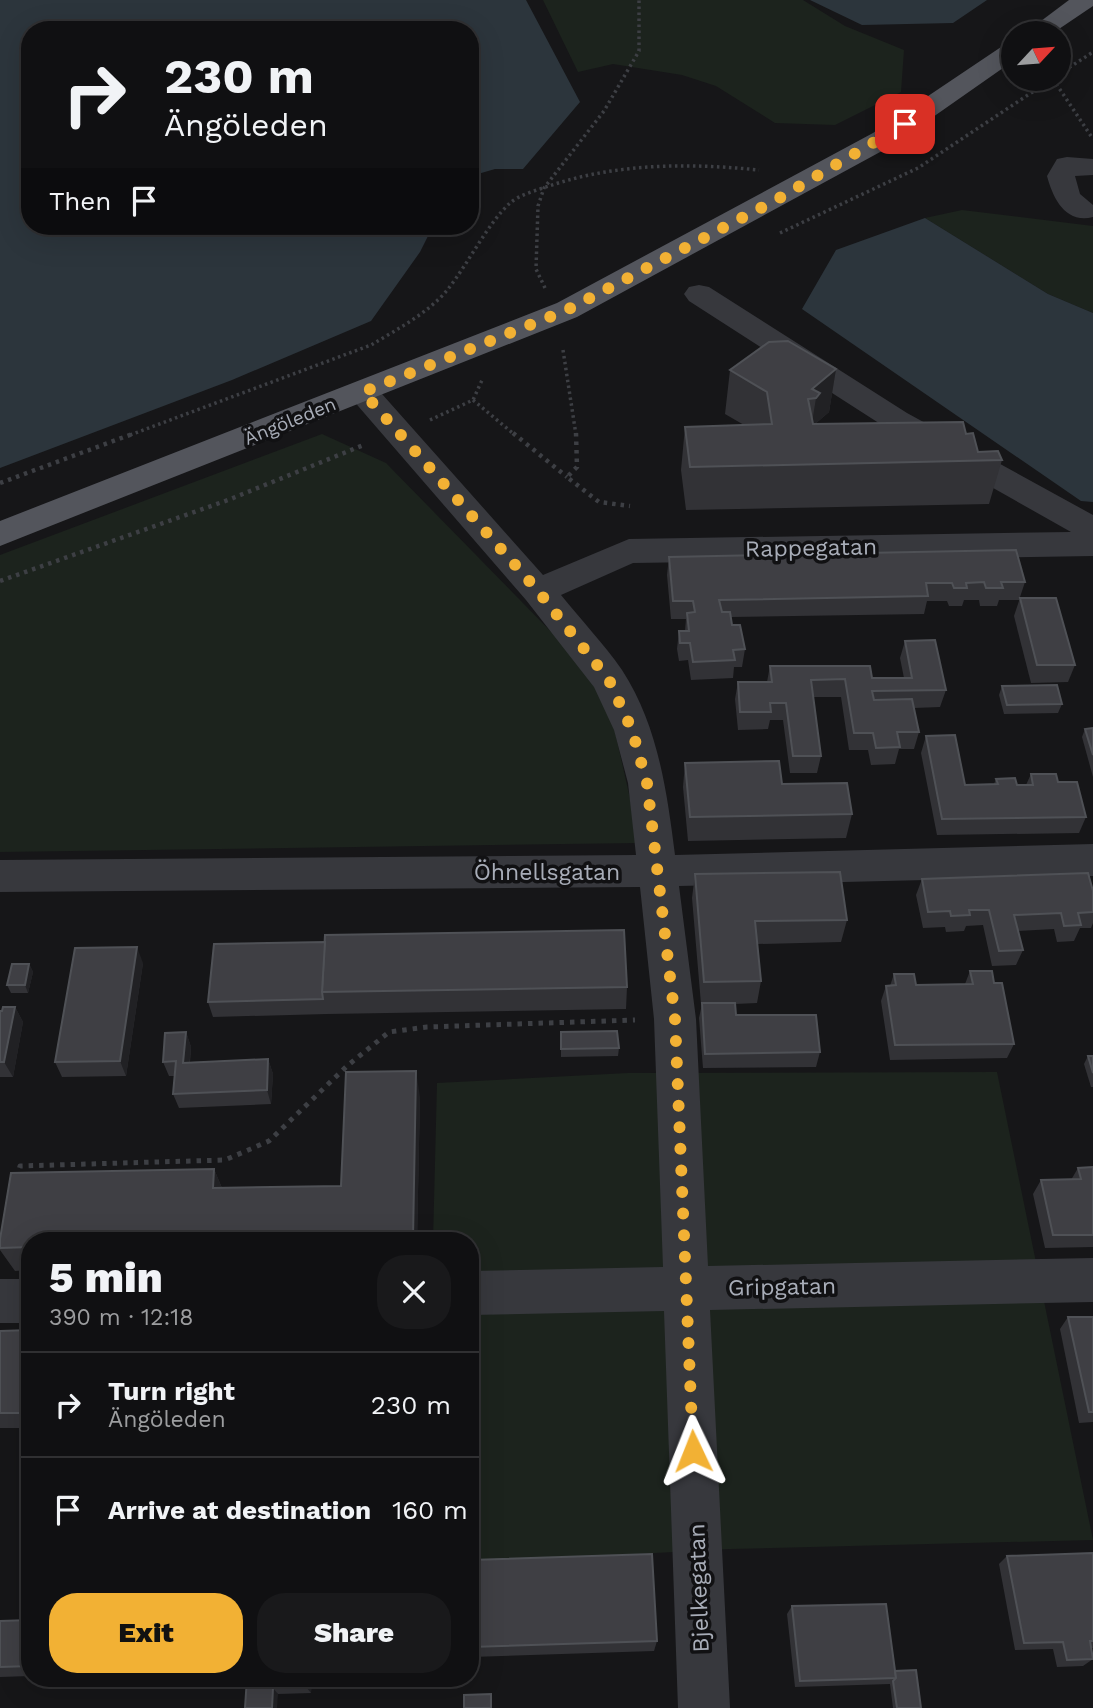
<!DOCTYPE html>
<meta charset="utf-8">
<style>
body{margin:0;font-family:"Work Sans",sans-serif;background:#19191b;color:#f1f3f6;height:100vh;display:flex;flex-direction:column;font-size:26px;white-space:nowrap}
*{box-sizing:border-box;margin:0}
p{font-size:23px;color:#9c9d9f}
.icon{flex:none;width:38px;height:38px;fill:none;stroke:currentColor;stroke-width:2;stroke-linecap:round;stroke-linejoin:round}
.map{position:relative;flex:1;overflow:hidden}
.side{position:absolute;left:21px;top:1232px;width:458px;height:455px;display:flex;flex-direction:column;background:#101012;border-radius:28px;box-shadow:0 7px 28px #0002,0 0 0 2px #303032}
.side>*{flex:none}
.banner{position:absolute;left:21px;top:21px;width:458px;height:214px;border-radius:28px;box-shadow:0 7px 28px #0002,0 0 0 2px #303032;background:#101012;color:#f1f3f6;overflow:hidden}
.needle{width:46px;rotate:64deg}
.fabs{position:absolute;left:1001px;top:21px;display:grid;gap:14px}
.fabs a{display:grid;place-items:center;width:70px;height:70px;border-radius:50%;background:#101012;box-shadow:0 7px 28px #0002,0 0 0 2px #303032;font-size:35px}
.pin{position:absolute;display:grid;place-items:center;width:60px;height:60px;color:#fff;margin:-30px;border-radius:14px;box-shadow:0 4px 10px #0006}
.me{position:absolute;width:77px;margin:-38px;rotate:358deg;stroke-linejoin:round;filter:drop-shadow(0 0 5px #0008)}
.turn{display:flex;align-items:center;gap:24px;height:147px;padding:0 28px;font-size:32px}
.turn .icon{width:91px;height:91px;stroke-width:2.5}
.turn b{display:block;font-size:49px;line-height:60px}
.then{display:flex;align-items:center;height:66px;padding:0 28px;background:#0003;gap:14px;font-size:26px}
.round{display:grid;place-items:center;flex:none;width:74px;height:74px;border-radius:28px;background:#19191b}
.headline{display:flex;align-items:center;justify-content:space-between;height:119px;padding:0 28px}
h1{font-size:42px;font-weight:800;line-height:52px}
.cta{display:flex;gap:14px;margin-top:auto;padding:14px 28px}
.cta a{flex:1;height:80px;border-radius:28px;background:#f2b134;color:#111;font-size:28px;font-weight:800;line-height:80px;text-align:center}
.cta a+a{background:#19191b;color:#f1f3f6}
ul{padding:0;list-style:none}
li{display:flex;align-items:center;gap:21px;height:105px;padding:0 28px;border-top:2px solid #303032}
li div{flex:1}
li b{display:block;font-size:26px}
li em{font-style:normal}
.map>svg:first-child{display:block}
</style>
<div class="map">
<svg width="1093" height="1708" viewBox="0 0 1093 1708">
<rect width="100%" height="100%" fill="#161618"/>
<g fill="#1c231d">
<polygon points="543,0 803,0 845,26 904,50 901,92 835,125 775,123 716,86 682,75 613,64 578,72"/>
<polygon points="962,210 1093,226 1093,313 1048,294 925,218"/>
<polygon points="322,434 386,463 605,687 640,843 0,852 0,555"/>
<polygon points="997,1072 1093,1540 729,1549 471,1563 471,1241 433,1241 437,1083 628,1073"/>
</g>
<g fill="#2c353c">
<polygon points="0,0 526,0 580,102 523,169 495,169 471,176 471,30 30,30 30,164 20,165 30,202 30,226 433,226 420,252 371,321 232,380 0,468"/>
<polygon points="810,0 987,0 953,23 862,25"/>
<polygon points="925,218 1048,294 1093,313 1093,502 1081,501 802,309 836,250"/>
</g>
<g fill="none" stroke-linecap="round" stroke-linejoin="round">
<g stroke="#3d3f44" stroke-width="3.5" stroke-dasharray="2.5 3.5" stroke-linecap="butt">
<polyline points="1059,74 1093,52"/>
<polyline points="1053,79 1093,139"/>
<polyline points="780,233 918,168 1052,79"/>
<polyline points="545,288 536,269 538,206 544,188 604,111 639,51 639,0"/>
<polyline points="563,350 576,435"/>
<polyline points="473,400 515,435"/>
<polyline points="430,420 473,400 483,378"/>
<path d="M130,435l241,-90c25,-15 59,-33 77,-56 20,-25 40,-66 62,-86 9,-8 27,-13 39,-17 68,-23 139,-23 210,-16"/>
</g>
<g stroke="#3d3f44" stroke-width="4.5" stroke-dasharray="3.5 5" stroke-linecap="butt">
<polyline points="513,433 567,477"/>
<polyline points="576,433 577,467 567,477 599,502 630,506"/>
<polyline points="0,483 135,433"/>
<polyline points="0,581 228,500 366,444"/>
</g>
<polyline stroke="#3d3f44" stroke-width="5" stroke-dasharray="4.5 6" stroke-linecap="butt" points="17,1178 20,1166 225,1160 269,1141 347,1066 389,1032 427,1027 635,1020"/>
<g fill="#37383d" fill-rule="evenodd">
<path d="M1067,157l26,2v16l-18,1 5,18 13,11v12c-28,7 -40,-19 -46,-41l10,-17z"/>
<path d="M699,285l10,2 198,126 186,102v41l-460,7 -72,32c20,25 43,49 61,75 36,55 45,122 53,185l418,-11v32l-414,10 17,133 12,247 385,-8v44l-383,8 20,398h-52l-14,-397 -193,4v-44l192,-4 -9,-248 -14,-132 -640,5v-32l636,-5 -8,-72 -14,-53 -20,-43 -68,-87 -174,-201 -5,-7 5,-7 11,-3 11,3 169,190 86,-36 442,-7 -186,-105 -196,-126 -5,-7 5,-7z"/>
<rect x="0" y="1279" width="30" height="44"/>
</g>
<g fill="#53555c" fill-rule="evenodd">
<polygon points="1069,0 1093,0 1093,6 1053,33 1025,33"/>
<polygon points="1013,42 1013,61 893,145 577,317 0,546 0,521 557,303 873,133 1004,45"/>
</g>
</g>
<g fill="#323236">
<polygon points="836,369 829,412 815,424 966,434 978,452 1002,460 989,504 686,510 681,470 685,427 744,425 725,414 730,370"/>
<polygon points="669,557 1025,582 1019,600 999,600 997,606 980,606 979,600 964,600 962,606 949,606 947,601 927,601 924,614 731,617 732,625 745,649 742,667 734,667 733,678 691,680 688,660 679,661 677,649 679,631 685,631 686,619 671,619 667,575"/>
<polygon points="1020,598 1075,665 1068,682 1031,683 1014,616"/>
<polygon points="905,641 946,690 940,707 914,708 919,732 914,749 899,749 895,764 871,765 868,750 849,750 841,697 813,697 821,756 817,773 790,773 783,720 770,720 768,729 738,730 735,699 738,682 767,682 770,666 872,678 904,678 900,658"/>
<polygon points="1002,686 1062,704 1058,713 1004,714 999,695"/>
<polygon points="1093,728 1093,777 1082,737 1085,729"/>
<polygon points="926,736 965,785 994,784 996,779 1017,785 1026,785 1031,774 1058,782 1086,817 1079,833 937,835 921,753"/>
<polygon points="685,763 782,784 852,814 846,838 688,841 683,787"/>
<polygon points="695,874 847,920 841,942 757,944 761,981 757,1003 735,1004 736,1015 820,1052 816,1067 703,1068 699,1018 702,1004 701,1004 692,898"/>
<polygon points="922,879 1093,891 1093,923 1091,928 1080,928 1074,941 1057,942 1054,929 1018,931 1023,950 1016,965 992,966 983,925 966,926 964,931 946,932 945,927 923,928 916,895"/>
<polygon points="214,944 627,987 626,1009 327,1014 213,1017 208,1002"/>
<polygon points="143,963 126,1076 62,1077 55,1062"/>
<polygon points="29,964 33,972 28,993 11,993 7,985"/>
<polygon points="970,971 994,983 1014,1044 1007,1058 890,1060 881,1001 886,986 890,986 894,974 916,985 965,984"/>
<polygon points="15,1007 23,1022 13,1077 0,1077 0,1011"/>
<polygon points="186,1032 191,1047 190,1062 268,1059 273,1074 271,1104 179,1108 173,1094 175,1076 169,1076 163,1062"/>
<polygon points="561,1032 619,1048 618,1056 561,1057"/>
<polygon points="1088,1056 1093,1056 1093,1087 1091,1087 1084,1064"/>
<polygon points="420,1097 417,1241 30,1241 30,1270 15,1271 0,1250 0,1239 214,1169 222,1188 341,1186"/>
<polygon points="1093,1167 1093,1247 1045,1248 1033,1194 1041,1180 1071,1180 1078,1168"/>
<polygon points="1068,1317 1093,1317 1093,1422 1079,1423 1060,1329"/>
<polygon points="30,1330 30,1428 0,1428 0,1331"/>
<polygon points="1093,1553 1093,1648 1091,1648 1093,1659 1083,1666 1057,1667 1053,1649 1015,1650 999,1564 1007,1556"/>
<polygon points="471,1560 657,1641 654,1651 471,1657"/>
<polygon points="792,1606 895,1671 921,1708 893,1708 890,1684 795,1687 787,1614"/>
<polygon points="30,1620 30,1676 0,1677 0,1621"/>
<polygon points="247,1678 312,1678 311,1693 278,1694"/>
<polygon points="320,1678 382,1678 382,1681 322,1683"/>
</g>
<g fill="#212124">
<polygon points="836,369 829,412 815,424 809,441 816,398 812,389"/>
<polygon points="137,947 143,963 126,1076 120,1061"/>
<polygon points="29,964 33,972 28,993 25,985"/>
<polygon points="15,1007 23,1022 13,1077 4,1062"/>
<polygon points="186,1032 191,1047 188,1077 183,1063"/>
<polygon points="268,1059 273,1074 271,1104 267,1090"/>
<polygon points="416,1071 420,1097 417,1241 413,1241"/>
<polygon points="214,1169 224,1193 213,1188"/>
<polygon points="307,1678 312,1678 311,1693 306,1687"/>
<polygon points="273,1688 278,1694 277,1708 272,1708"/>
</g>
<g fill="#3f3f44" stroke="#4f5156" stroke-width="2">
<polygon points="788,341 836,369 812,389 820,393 816,398 808,399 813,424 963,422 966,434 973,433 978,452 998,451 1002,460 690,467 685,427 772,424 767,392 730,370 769,342"/>
<polygon points="1016,550 1025,582 1001,582 1003,588 986,588 984,582 966,583 967,588 954,588 952,583 926,583 928,596 719,600 722,612 730,612 732,625 740,625 745,649 733,650 735,660 693,662 690,643 680,643 679,631 689,631 687,613 695,612 693,601 673,601 669,557"/>
<polygon points="1020,598 1056,598 1075,665 1037,665"/>
<polygon points="935,640 946,690 872,691 874,700 912,699 919,732 897,732 900,747 876,748 873,733 854,733 845,679 811,680 821,756 793,756 786,703 770,703 771,712 740,712 738,682 772,682 770,666 870,666 872,678 912,678 905,641"/>
<polygon points="1057,685 1062,704 1007,705 1002,686"/>
<polygon points="1093,728 1093,755 1085,729"/>
<polygon points="955,735 965,785 998,784 996,779 1015,778 1017,785 1033,785 1031,774 1056,774 1058,782 1077,782 1086,817 942,819 926,736"/>
<polygon points="779,761 782,784 847,783 852,814 690,817 685,763"/>
<polygon points="840,872 847,920 755,921 761,981 704,982 695,874"/>
<polygon points="1088,873 1093,891 1093,912 1078,913 1081,925 1064,926 1061,913 1014,915 1023,950 999,951 989,910 969,910 970,915 951,916 950,911 928,912 922,879"/>
<polygon points="624,930 627,987 322,992 325,935"/>
<polygon points="325,942 322,992 323,999 208,1002 214,944"/>
<polygon points="137,947 120,1061 55,1062 75,948"/>
<polygon points="12,964 29,964 25,985 7,985"/>
<polygon points="970,971 992,971 994,983 1002,983 1014,1044 895,1045 886,986 896,985 894,974 914,974 916,985 973,984"/>
<polygon points="702,1003 735,1003 736,1015 816,1015 820,1052 705,1054"/>
<polygon points="3,1007 15,1007 4,1062 0,1062 0,1011 2,1011"/>
<polygon points="617,1031 619,1048 561,1049 561,1032"/>
<polygon points="186,1032 183,1063 268,1059 267,1090 173,1094 176,1061 163,1062 165,1033"/>
<polygon points="1088,1056 1093,1056 1093,1073"/>
<polygon points="416,1071 413,1239 314,1241 30,1241 30,1247 0,1248 0,1239 11,1173 214,1169 213,1188 341,1186 346,1072"/>
<polygon points="1093,1167 1093,1235 1053,1235 1041,1180 1081,1179 1078,1168"/>
<polygon points="1068,1317 1093,1317 1093,1412 1089,1412"/>
<polygon points="30,1330 30,1413 0,1413 0,1331"/>
<polygon points="1093,1553 1093,1641 1090,1641 1093,1659 1067,1660 1063,1642 1024,1643 1007,1556"/>
<polygon points="652,1554 657,1641 471,1647 471,1560"/>
<polygon points="886,1604 896,1678 800,1681 792,1606"/>
<polygon points="30,1620 30,1666 0,1667 0,1621"/>
<polygon points="916,1670 921,1708 897,1708 893,1681 896,1678 895,1671"/>
<polygon points="247,1678 307,1678 306,1687 273,1688 272,1708 245,1708"/>
<polygon points="320,1678 369,1678 320,1680"/>
<polygon points="491,1694 491,1708 464,1708 464,1695"/>
</g>
<g fill="none" stroke-linecap="round" stroke-linejoin="round">
<polyline stroke="#f2b134" stroke-width="12" stroke-dasharray="0 21.6" points="693,1451 675,1019 647,783 632,730 609,680 538,591 363,392 567,310 776,200 905,124"/>
</g>
<g text-anchor="middle" dominant-baseline="central" stroke-width="7" stroke-linejoin="round" paint-order="stroke">
<g font-size="19" fill="#a8adb8" stroke="#111113">
<text transform="translate(290 421) rotate(-22)">Ängöleden</text>
</g>
<g font-size="23" fill="#a8adb8" stroke="#111113">
<text transform="translate(811 548) rotate(-1)">Rappegatan</text>
<text x="547" y="872">Öhnellsgatan</text>
<text transform="translate(782 1287) rotate(-1)">Gripgatan</text>
<text transform="translate(699 1588) rotate(-92)">Bjelkegatan</text>
</g>
</g>
</svg>
<div class="fabs">
<a><svg class="needle" viewBox="-14 -14 28 28"><path d="M0-13l5 13h-10z" fill="#e53935"/><path d="M0 13l5-13h-10z" fill="#9c9d9f"/></svg></a>
</div>
<div class="pin" style="left:905px;top:124px;background:#d93025"><svg class="icon" aria-label="arrive" viewBox="0 0 24 24"><path d="M6 21V4h12l-3 4 3 4H6"/></svg></div>
<svg class="me" style="left:693px;top:1451px" viewBox="-20 -20 40 40"><path d="M0-17L14 15 0 8-14 15z" fill="#f2b134" stroke="#fff" stroke-width="4"/></svg>
<div class="banner">
<div class="turn"><svg class="icon" aria-label="right" viewBox="0 0 24 24"><path d="M7 20v-9h11M14 6l5 5-5 5"/></svg><div><b>230 m</b>Ängöleden</div></div>
<div class="then">Then<svg class="icon" aria-label="arrive" viewBox="0 0 24 24"><path d="M6 21V4h12l-3 4 3 4H6"/></svg></div>
</div>
<section class="side">
<div class="headline"><div><h1>5 min</h1><p>390 m · 12:18</p></div><a class="round"><svg class="icon" aria-label="close" viewBox="0 0 24 24"><path d="M6 6l12 12M18 6L6 18"/></svg></a></div>
<ul>
<li><svg class="icon" aria-label="right" viewBox="0 0 24 24"><path d="M7 20v-9h11M14 6l5 5-5 5"/></svg><div><b>Turn right</b><p>Ängöleden</p></div><em>230 m</em></li>
<li><svg class="icon" aria-label="arrive" viewBox="0 0 24 24"><path d="M6 21V4h12l-3 4 3 4H6"/></svg><div><b>Arrive at destination</b></div><em>160 m</em></li>
</ul>
<div class="cta"><a>Exit</a><a>Share</a></div>
</section>
</div>
